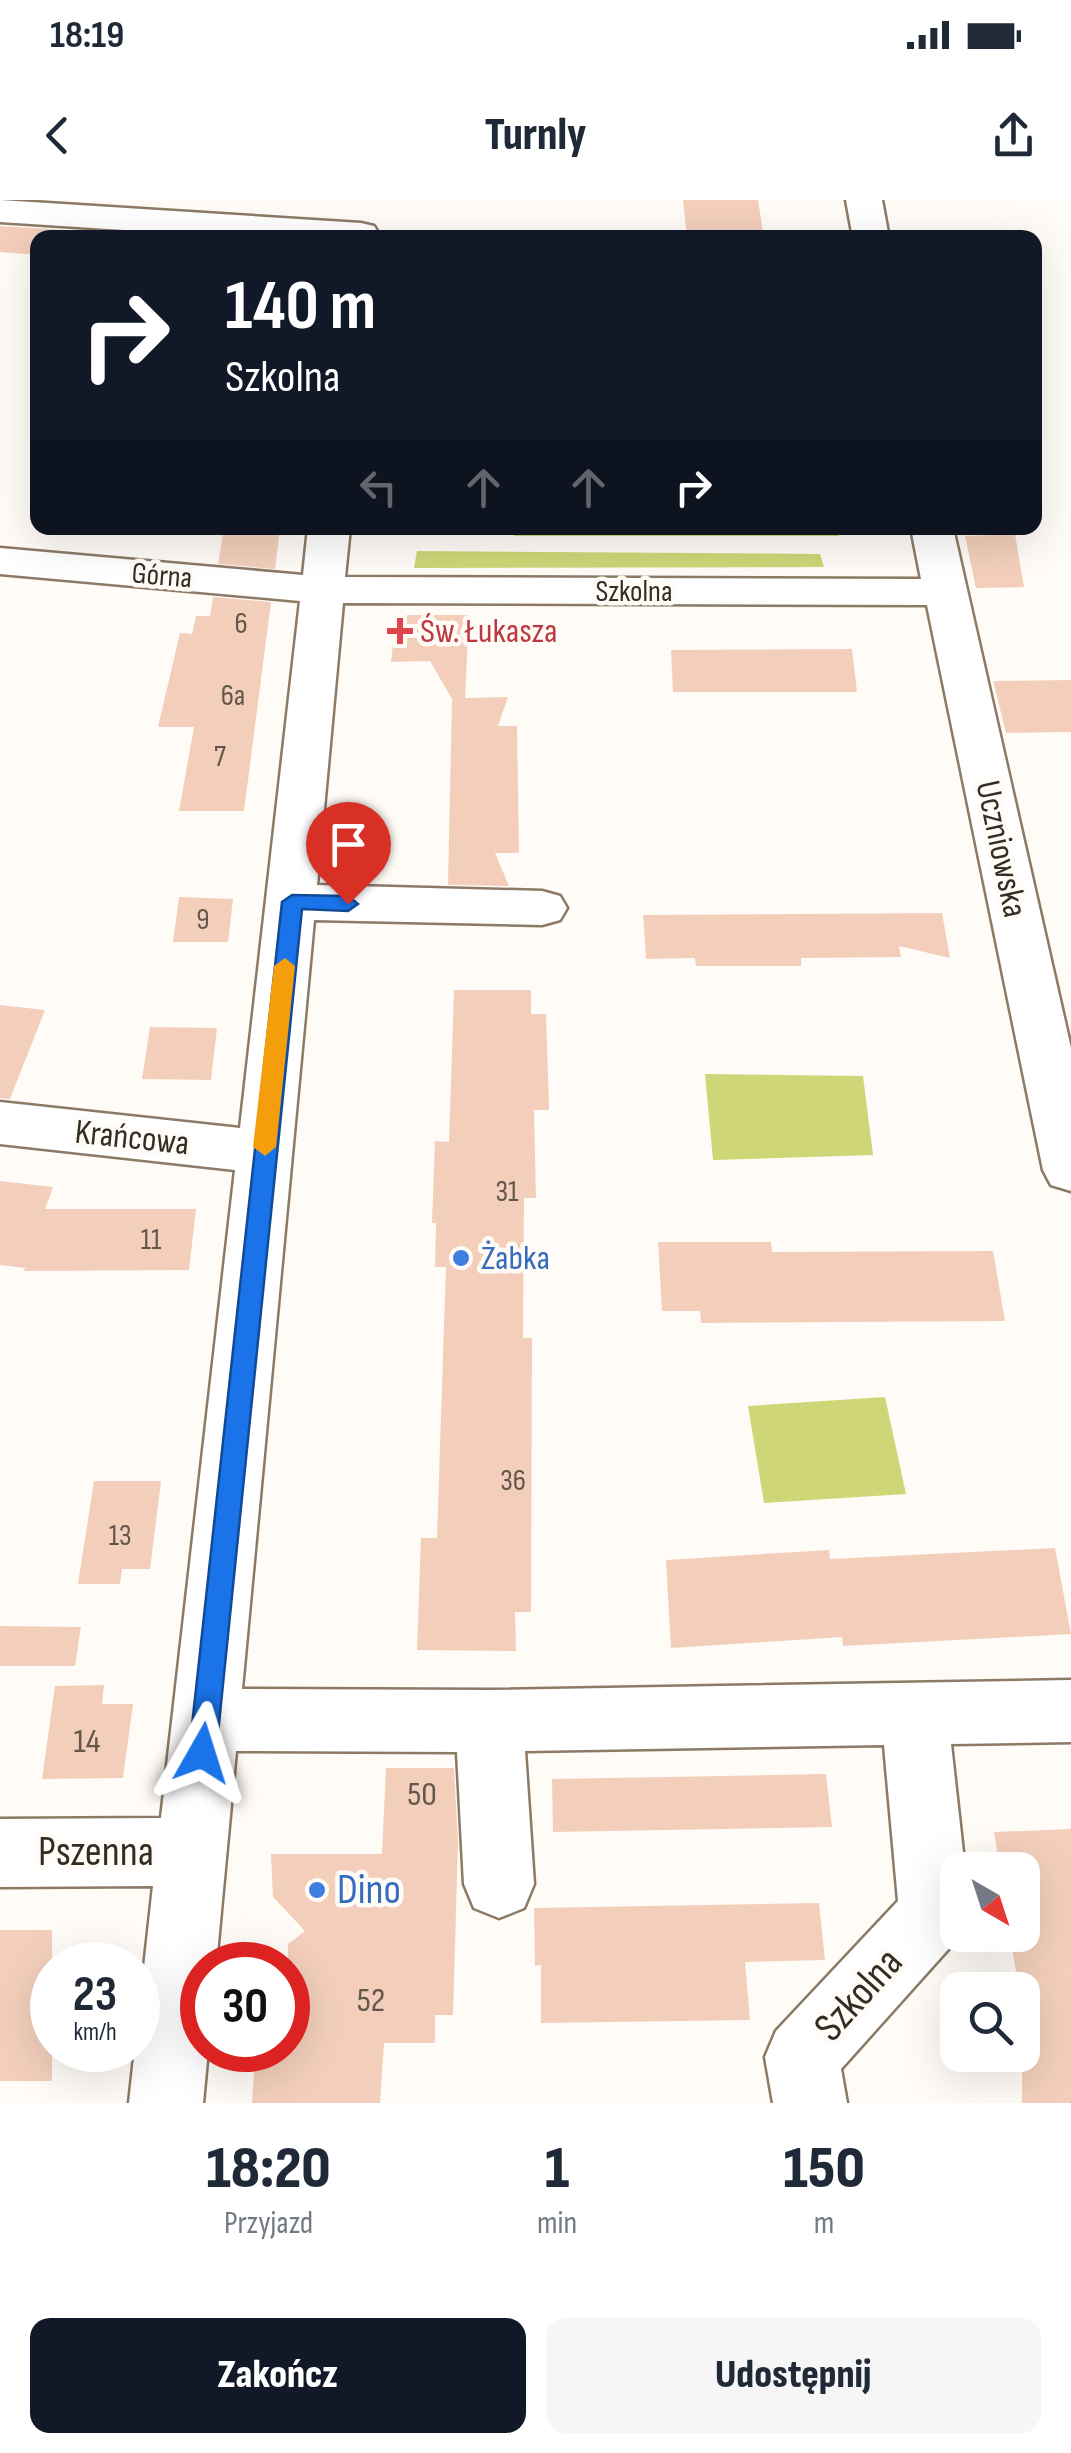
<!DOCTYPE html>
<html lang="pl">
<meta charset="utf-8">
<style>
body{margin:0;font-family:"Sofia Sans Condensed",sans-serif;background:#f6f6f7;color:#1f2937;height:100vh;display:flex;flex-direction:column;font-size:38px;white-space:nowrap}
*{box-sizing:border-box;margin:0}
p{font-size:32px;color:#747a83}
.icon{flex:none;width:55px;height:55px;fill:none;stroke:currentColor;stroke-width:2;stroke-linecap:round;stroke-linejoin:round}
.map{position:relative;height:1903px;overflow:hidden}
.side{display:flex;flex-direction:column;background:#fff;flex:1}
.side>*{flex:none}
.banner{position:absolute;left:30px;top:30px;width:1012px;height:305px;border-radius:20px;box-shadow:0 10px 40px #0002;background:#111827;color:#fff;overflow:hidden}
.needle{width:65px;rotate:141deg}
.controls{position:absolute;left:940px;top:1652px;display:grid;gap:20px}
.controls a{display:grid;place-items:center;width:100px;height:100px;border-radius:20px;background:#fff;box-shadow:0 10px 40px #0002;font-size:50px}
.speed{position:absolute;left:30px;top:1742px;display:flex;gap:20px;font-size:50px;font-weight:700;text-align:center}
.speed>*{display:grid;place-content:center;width:130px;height:130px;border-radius:50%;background:#fff;box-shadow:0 10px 40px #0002;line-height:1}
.speed small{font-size:25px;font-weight:400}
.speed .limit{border:15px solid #d22;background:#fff;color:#111}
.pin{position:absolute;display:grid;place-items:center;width:85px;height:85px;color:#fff;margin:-102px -42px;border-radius:50% 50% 50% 0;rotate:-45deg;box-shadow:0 0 10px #0007}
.pin .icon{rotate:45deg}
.me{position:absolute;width:110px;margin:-55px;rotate:6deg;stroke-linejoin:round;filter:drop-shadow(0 0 8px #0008)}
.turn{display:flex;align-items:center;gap:35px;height:210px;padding:0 30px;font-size:45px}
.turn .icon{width:130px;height:130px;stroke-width:2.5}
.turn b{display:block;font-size:70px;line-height:85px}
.lanes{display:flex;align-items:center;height:95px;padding:0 30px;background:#0003;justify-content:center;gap:50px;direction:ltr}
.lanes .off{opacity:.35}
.eta{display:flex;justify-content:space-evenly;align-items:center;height:170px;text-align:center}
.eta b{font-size:60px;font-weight:800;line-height:70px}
.primary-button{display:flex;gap:20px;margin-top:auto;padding:20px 30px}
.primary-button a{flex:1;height:115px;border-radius:20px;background:#111827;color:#fff;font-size:40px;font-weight:800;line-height:115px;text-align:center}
.primary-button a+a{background:#f6f6f7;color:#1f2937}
.status{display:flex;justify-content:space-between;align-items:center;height:70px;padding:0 50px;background:#fff;direction:ltr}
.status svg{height:28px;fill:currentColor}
header{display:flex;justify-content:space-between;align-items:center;height:130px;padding:0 30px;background:#fff;font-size:45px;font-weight:800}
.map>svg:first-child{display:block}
</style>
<div class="status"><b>18:19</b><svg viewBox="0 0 49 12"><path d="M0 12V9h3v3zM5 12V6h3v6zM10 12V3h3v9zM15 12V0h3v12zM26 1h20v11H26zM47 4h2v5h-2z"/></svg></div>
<header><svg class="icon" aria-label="back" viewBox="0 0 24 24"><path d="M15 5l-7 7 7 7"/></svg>Turnly<svg class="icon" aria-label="share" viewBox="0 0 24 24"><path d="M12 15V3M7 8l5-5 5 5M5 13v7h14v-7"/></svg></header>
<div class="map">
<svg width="1071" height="1903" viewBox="0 0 1071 1903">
<rect width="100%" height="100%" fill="#fffbf6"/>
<g fill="#ced678">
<polygon points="514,328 838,328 839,336 514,336"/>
<polygon points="417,351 820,354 824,367 414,368"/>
<polygon points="705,874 863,876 873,955 713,960"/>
<polygon points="885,1197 906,1294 764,1303 748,1206"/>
</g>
<g fill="#f3cfbb">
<polygon points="683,0 758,0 764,38 687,38"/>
<polygon points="0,26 98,32 96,38 38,38 38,55 0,52"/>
<polygon points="224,328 280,328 275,369 218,364"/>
<polygon points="1015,334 1024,387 976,388 965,336"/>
<polygon points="213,397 271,402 244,611 179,611 194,527 158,527 180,433 192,434 196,416 210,416"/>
<polygon points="396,415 469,415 465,498 508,497 498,526 517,526 519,653 495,653 509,686 448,685 452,499 430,461 391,462"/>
<polygon points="852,449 857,492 673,492 671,450"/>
<polygon points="1071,480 1071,532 1006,533 993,481"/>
<polygon points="179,697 233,699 228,742 173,742"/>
<polygon points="942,713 950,758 899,746 901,757 801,758 801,766 696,766 695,758 646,759 643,715"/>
<polygon points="454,790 531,790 531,814 546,814 549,910 534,910 536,998 524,998 523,1138 532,1138 531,1412 515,1412 516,1451 417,1450 421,1338 437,1338 446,1067 435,1067 436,1023 432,1023 435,941 449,942"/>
<polygon points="0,805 45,810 10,899 0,898"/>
<polygon points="150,827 217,828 211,880 142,879"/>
<polygon points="0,981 53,987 45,1009 196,1009 189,1070 24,1071 25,1068 0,1065"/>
<polygon points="658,1042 771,1042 772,1052 993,1051 1005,1121 701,1123 700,1111 662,1111"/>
<polygon points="94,1281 161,1281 150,1369 122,1369 120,1384 78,1384"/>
<polygon points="1055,1348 1071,1434 843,1446 842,1437 671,1448 666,1360 829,1350 830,1359"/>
<polygon points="0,1426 81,1427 75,1466 0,1466"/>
<polygon points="104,1485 102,1504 133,1504 123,1578 42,1579 55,1486"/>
<polygon points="386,1568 454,1568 458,1641 453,1815 435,1815 435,1843 384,1843 380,1903 252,1903 254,1872 273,1850 288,1850 288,1744 305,1731 273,1697 271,1654 382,1654"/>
<polygon points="826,1574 832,1627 553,1632 552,1579"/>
<polygon points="1071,1629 1071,1903 1022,1903 1022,1790 1019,1790 1010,1735 1022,1735 1022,1670 1000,1670 994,1632"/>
<polygon points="819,1703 825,1760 745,1762 750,1820 541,1823 541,1765 535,1766 534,1708"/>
<rect x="0" y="1730" width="52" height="151"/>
</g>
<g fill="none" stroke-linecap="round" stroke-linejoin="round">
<defs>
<g id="minor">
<polygon points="0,0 361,23 374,26 379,34 377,38 247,38 0,22"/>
<polygon points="846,0 882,0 889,38 853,38"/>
<polygon points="308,328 350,328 345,377 921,379 911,328 953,328 1071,848 1071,991 1051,985 1043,970 927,405 343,403 317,685 542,691 560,696 567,708 560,720 542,725 314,720 242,1489 489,1490 1071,1480 1071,1542 951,1544 965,1670 958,1670 958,1735 961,1735 841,1869 847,1903 773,1903 765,1857 776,1831 898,1701 884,1545 525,1551 534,1684 524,1708 499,1718 474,1708 464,1684 457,1552 236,1551 216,1765 202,1765 202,1850 208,1850 203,1903 129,1903 153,1686 0,1687 0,1619 161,1618 235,970 0,944 0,902 240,928 300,401 0,374 0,348 303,375"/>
</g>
</defs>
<use href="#minor" stroke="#8c7a66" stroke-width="5"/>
<use href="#minor" fill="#fff" fill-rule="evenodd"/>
</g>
<polygon fill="#1a73e8" stroke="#114b97" stroke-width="2.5" points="292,695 348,696 358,704 348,711 302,709 216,1553 212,1562 202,1566 193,1562 189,1553 282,702"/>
<polygon fill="#f59e0b" points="285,758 295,766 276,947 265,956 253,947 274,766"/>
<path fill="#e0444e" stroke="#fffbf6" stroke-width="4" d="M395 416h10v10h10v10h-10v10h-10v-10h-10v-10h10z"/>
<g fill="#3f7fe0" stroke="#fffbf6" stroke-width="4">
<circle cx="461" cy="1058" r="10"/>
<circle cx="317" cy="1690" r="10"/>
</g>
<g text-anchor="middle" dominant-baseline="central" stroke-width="9" stroke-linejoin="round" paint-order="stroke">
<g font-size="30" fill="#342d24" stroke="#fffbf6">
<text transform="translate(162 376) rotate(5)">Górna</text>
<text x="634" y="392">Szkolna</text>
</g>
<g font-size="30" fill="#64564a">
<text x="241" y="424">6</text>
<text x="233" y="496">6a</text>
<text x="220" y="557">7</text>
<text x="203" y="720">9</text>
<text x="507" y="992">31</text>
<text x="151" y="1040">11</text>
<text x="513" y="1281">36</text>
<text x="120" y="1336">13</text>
</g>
<g font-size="35" fill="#be3a42" stroke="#fffbf6" text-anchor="start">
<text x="420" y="431">Św. Łukasza</text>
</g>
<g font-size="35" fill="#342d24" stroke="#fffbf6">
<text transform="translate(1001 649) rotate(78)">Uczniowska</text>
<text transform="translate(132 938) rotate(6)">Krańcowa</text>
</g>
<g font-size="35" fill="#366cbe" stroke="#fffbf6" text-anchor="start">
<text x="481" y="1058">Żabka</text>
</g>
<g font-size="35" fill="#64564a">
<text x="87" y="1541">14</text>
<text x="422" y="1594">50</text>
<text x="371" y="1800">52</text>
</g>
<g font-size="42" fill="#342d24" stroke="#fffbf6">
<text x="96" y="1652">Pszenna</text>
<text transform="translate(859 1795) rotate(-48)">Szkolna</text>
</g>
<g font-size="42" fill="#366cbe" stroke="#fffbf6" text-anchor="start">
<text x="337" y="1690">Dino</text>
</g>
</g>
</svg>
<div class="controls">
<a><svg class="needle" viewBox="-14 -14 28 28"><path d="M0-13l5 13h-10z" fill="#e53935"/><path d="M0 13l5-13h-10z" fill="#747a83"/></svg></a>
<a><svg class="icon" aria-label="search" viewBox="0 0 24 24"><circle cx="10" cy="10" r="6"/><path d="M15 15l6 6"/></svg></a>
</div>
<div class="speed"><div>23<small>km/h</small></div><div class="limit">30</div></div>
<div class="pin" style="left:348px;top:704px;background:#d93025"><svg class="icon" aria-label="arrive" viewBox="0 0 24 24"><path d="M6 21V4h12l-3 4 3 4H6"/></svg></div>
<svg class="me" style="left:202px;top:1553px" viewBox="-20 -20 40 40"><path d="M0-17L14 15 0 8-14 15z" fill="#1a73e8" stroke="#fff" stroke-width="4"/></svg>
<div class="banner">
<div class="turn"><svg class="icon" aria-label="right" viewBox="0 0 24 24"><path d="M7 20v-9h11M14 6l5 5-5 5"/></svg><div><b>140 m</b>Szkolna</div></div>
<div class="lanes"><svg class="icon off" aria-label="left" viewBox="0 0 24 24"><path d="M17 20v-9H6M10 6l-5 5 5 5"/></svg><svg class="icon off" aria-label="ahead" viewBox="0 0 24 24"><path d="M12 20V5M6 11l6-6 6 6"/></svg><svg class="icon off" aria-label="ahead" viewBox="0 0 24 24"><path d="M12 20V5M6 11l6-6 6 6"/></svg><svg class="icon" aria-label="right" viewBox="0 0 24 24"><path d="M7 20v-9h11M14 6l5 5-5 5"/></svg></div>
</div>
</div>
<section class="side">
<div class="eta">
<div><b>18:20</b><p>Przyjazd</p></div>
<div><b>1</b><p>min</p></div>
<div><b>150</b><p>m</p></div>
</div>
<div class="primary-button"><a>Zakończ</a><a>Udostępnij</a></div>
</section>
